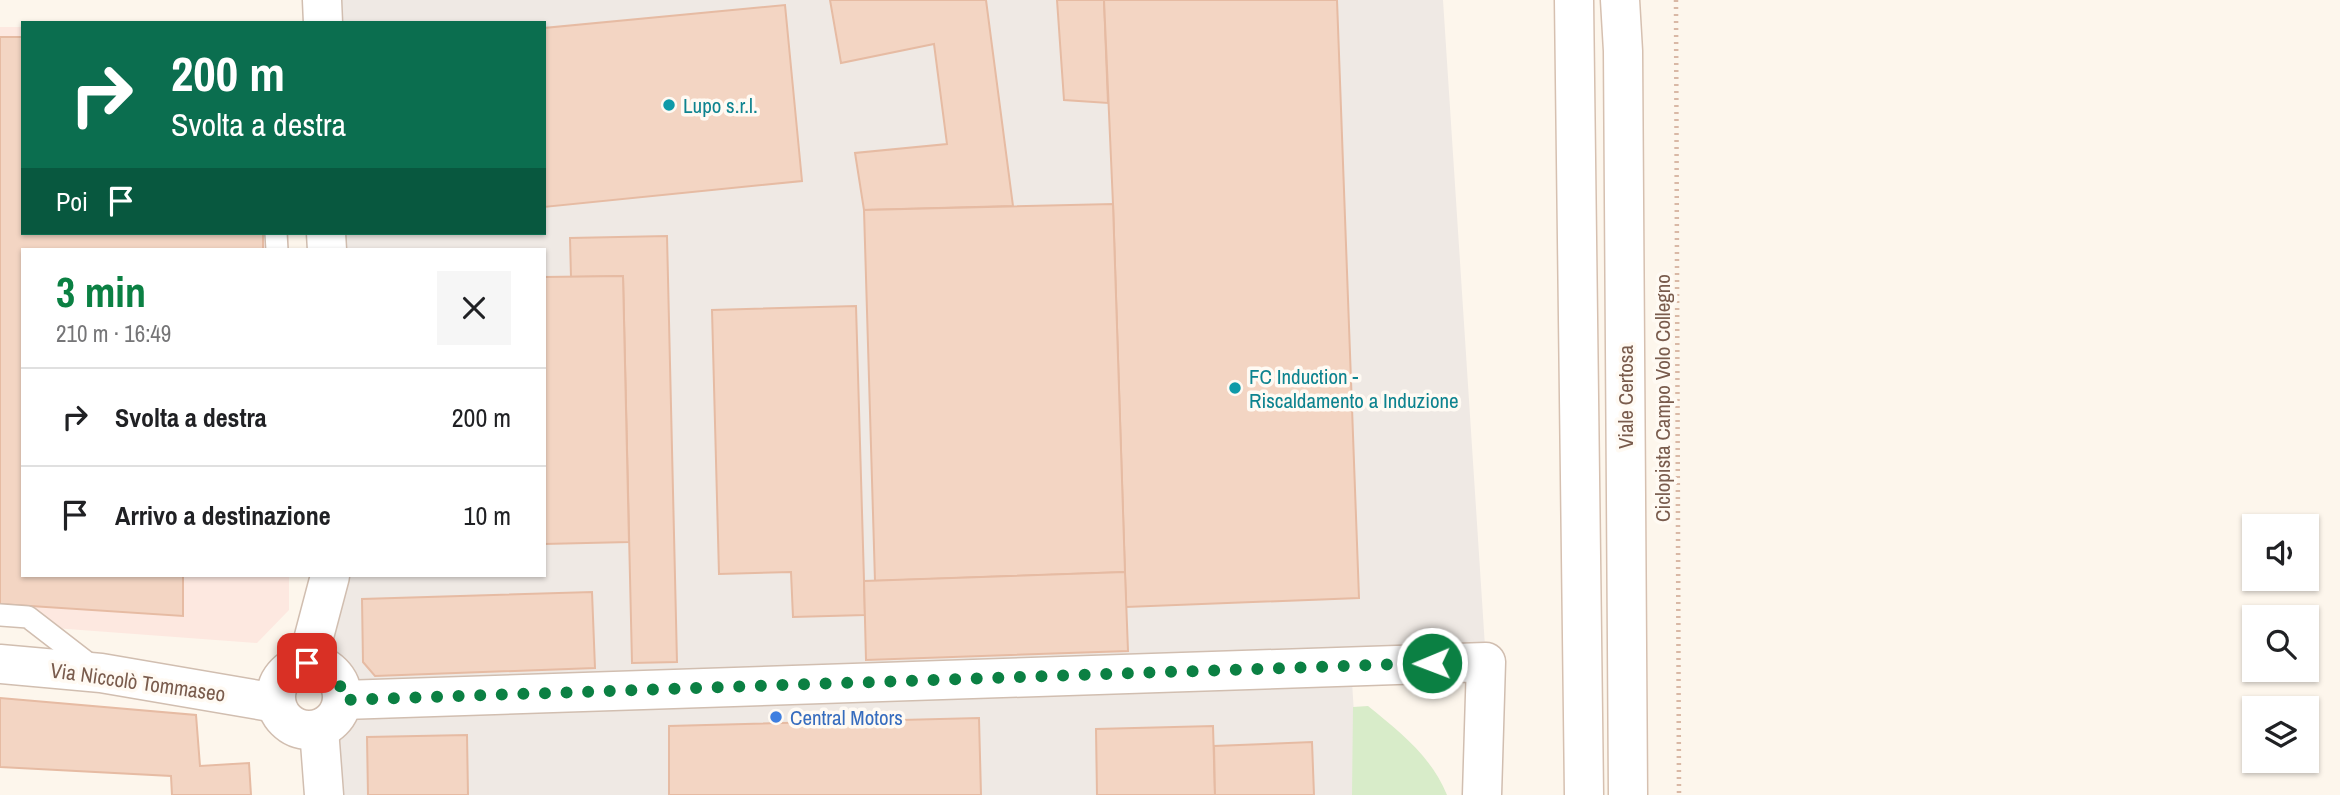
<!DOCTYPE html>
<html lang="it">
<meta charset="utf-8">
<style>
body{margin:0;font-family:"Archivo Narrow",sans-serif;background:#f6f6f6;color:#202124;height:100vh;display:flex;flex-direction:column;font-size:26px;white-space:nowrap}
*{box-sizing:border-box;margin:0}
p{font-size:23px;color:#757577}
.icon{flex:none;width:38px;height:38px;fill:none;stroke:currentColor;stroke-width:2;stroke-linecap:round;stroke-linejoin:round}
.map{position:relative;flex:1;overflow:hidden}
.details{position:absolute;left:21px;top:248px;width:525px;height:329px;display:flex;flex-direction:column;background:#fff;border-radius:0px;box-shadow:0 2px 5px #0004}
.details>*{flex:none}
.top-card{position:absolute;left:21px;top:21px;width:525px;height:214px;border-radius:0px;box-shadow:0 2px 5px #0004;background:#0b6e4f;color:#fff;overflow:hidden}
.controls{position:absolute;left:2242px;top:514px;display:grid;gap:14px}
.controls a{display:grid;place-items:center;width:77px;height:77px;border-radius:0px;background:#fff;box-shadow:0 2px 5px #0004;font-size:35px}
.pin{position:absolute;display:grid;place-items:center;width:60px;height:60px;color:#fff;margin:-30px;border-radius:14px;box-shadow:0 4px 10px #0006}
.me{position:absolute;width:77px;margin:-38px;rotate:269deg;stroke-linejoin:round;filter:drop-shadow(0 0 5px #0008)}
.turn{display:flex;align-items:center;gap:24px;height:147px;padding:0 35px;font-size:32px}
.turn .icon{width:91px;height:91px;stroke-width:2.5}
.turn b{display:block;font-size:49px;line-height:60px}
.then{display:flex;align-items:center;height:66px;padding:0 35px;background:#0003;gap:14px;font-size:26px}
.round{display:grid;place-items:center;flex:none;width:74px;height:74px;border-radius:0px;background:#f6f6f6}
.headline{display:flex;align-items:center;justify-content:space-between;height:119px;padding:0 35px}
h1{font-size:42px;font-weight:800;line-height:52px;color:#0b8043}
ul{padding:0;list-style:none}
li{display:flex;align-items:center;gap:21px;height:98px;padding:0 35px;border-top:2px solid #e0e0e0}
li div{flex:1}
li b{display:block;font-size:26px}
li em{font-style:normal}
.map>svg:first-child{display:block}
</style>
<div class="map">
<svg width="2340" height="795" viewBox="0 0 2340 795">
<rect width="100%" height="100%" fill="#fdf6ec"/>
<polygon fill="#fde8e0" points="0,27 23,27 23,233 289,233 289,250 23,250 23,576 289,576 289,610 257,643 0,624"/>
<polygon fill="#efe9e4" points="322,0 1443,0 1486,662 1351,665 1359,795 336,795 332,576 544,576 544,250 327,250 326,233 544,233 544,23 323,23"/>
<path fill="#d8ecc9" d="M1368,706c32,26 63,50 79,89h-95l1,-88z"/>
<g fill="#f3d5c3" stroke="#e6bba3" stroke-width="2">
<polygon points="830,0 986,0 1013,206 864,210 855,153 947,144 934,44 841,63"/>
<polygon points="1057,0 1104,0 1108,103 1064,100"/>
<polygon points="1104,0 1337,0 1359,598 1126,607 1113,204"/>
<polygon points="785,5 802,181 544,207 544,28"/>
<polygon points="0,37 23,37 23,233 263,233 263,250 23,250 23,576 183,576 183,616 0,604"/>
<polygon points="1113,204 1125,572 875,581 864,210"/>
<polygon points="667,236 677,662 632,663 623,276 571,277 570,238"/>
<polygon points="623,276 629,542 544,544 544,277"/>
<polygon points="856,306 865,615 793,617 791,572 719,574 712,310"/>
<polygon points="1125,572 1128,651 866,660 864,581"/>
<polygon points="592,592 595,668 375,676 363,662 362,599"/>
<polygon points="0,698 196,715 200,766 249,763 251,795 172,795 171,776 0,767"/>
<polygon points="979,718 981,795 669,795 669,726"/>
<polygon points="1213,726 1215,795 1097,795 1096,729"/>
<polygon points="467,735 468,795 368,795 367,737"/>
<polygon points="1312,742 1314,795 1215,795 1214,746"/>
</g>
<g fill="none" stroke-linecap="round" stroke-linejoin="round">
<defs>
<g id="service">
<polyline points="276,233 277,250"/>
<polyline points="0,615 28,617 94,668"/>
</g>
<g id="minor">
<polyline points="322,0 323,23"/>
<polyline points="326,233 327,250"/>
<polyline points="307,663 330,576"/>
<circle cx="309" cy="697" r="33"/>
<polyline points="0,664 101,673 276,703"/>
<polyline points="343,700 1486,662 1482,795"/>
<polyline points="319,729 324,795"/>
</g>
<g id="secondary">
<polyline points="1574,0 1584,795"/>
<polyline points="1620,0 1623,51 1628,795"/>
</g>
</defs>
<use href="#service" stroke="#d1beb0" stroke-width="24"/>
<use href="#minor" stroke="#d1beb0" stroke-width="41"/>
<use href="#secondary" stroke="#d6c0b0" stroke-width="41"/>
<polyline stroke="#d9b8a5" stroke-width="4.5" stroke-dasharray="2 5" stroke-linecap="butt" points="1676,0 1679,795"/>
<use href="#service" stroke="#fff" stroke-width="21"/>
<use href="#minor" stroke="#fff" stroke-width="38"/>
<use href="#secondary" stroke="#fff" stroke-width="38"/>
</g>
<g fill="none" stroke-linecap="round" stroke-linejoin="round">
<path stroke="#0b8043" stroke-width="12" stroke-dasharray="0 21.6" d="M307,663c22,2 34,14 36,37l1089,-37"/>
</g>
<g fill="#0f9aa8" stroke="#fffaf3" stroke-width="2.5">
<circle cx="669" cy="105" r="7"/>
<circle cx="1235" cy="388" r="7"/>
</g>
<circle fill="#3f7fe0" stroke="#fffaf3" stroke-width="2.5" cx="776" cy="717" r="7"/>
<g text-anchor="middle" dominant-baseline="central" stroke-width="7" stroke-linejoin="round" paint-order="stroke">
<g font-size="21" fill="#0d838f" stroke="#fffaf3" text-anchor="start">
<text x="683" y="105">Lupo s.r.l.</text>
<text x="1249" y="376">FC Induction -<tspan x="1249" dy="24">Riscaldamento a Induzione</tspan></text>
</g>
<g font-size="21" fill="#7a5c4d" stroke="#fffaf3">
<text transform="translate(1625 397) rotate(-90)">Viale Certosa</text>
<text transform="translate(1662 398) rotate(-90)">Ciclopista Campo Volo Collegno</text>
<text transform="translate(138 682) rotate(8)">Via Niccolò Tommaseo</text>
</g>
<g font-size="21" fill="#366cbe" stroke="#fffaf3" text-anchor="start">
<text x="790" y="717">Central Motors</text>
</g>
</g>
</svg>
<div class="controls">
<a><svg class="icon" aria-label="sound" viewBox="0 0 24 24"><path d="M4 9h4l5-4v14l-5-4H4zM17 9q2 3 0 6"/></svg></a>
<a><svg class="icon" aria-label="search" viewBox="0 0 24 24"><circle cx="10" cy="10" r="6"/><path d="M15 15l6 6"/></svg></a>
<a><svg class="icon" aria-label="layers" viewBox="0 0 24 24"><path d="M12 4l9 5-9 5-9-5zM3 14l9 5 9-5"/></svg></a>
</div>
<div class="pin" style="left:307px;top:663px;background:#d93025"><svg class="icon" aria-label="arrive" viewBox="0 0 24 24"><path d="M6 21V4h12l-3 4 3 4H6"/></svg></div>
<svg class="me" style="left:1432px;top:663px" viewBox="-20 -20 40 40"><circle r="17" fill="#0b8043" stroke="#fff" stroke-width="3"/><path d="M0-11L8 9 0 5-8 9z" fill="#fff"/></svg>
<div class="top-card">
<div class="turn"><svg class="icon" aria-label="right" viewBox="0 0 24 24"><path d="M7 20v-9h11M14 6l5 5-5 5"/></svg><div><b>200 m</b>Svolta a destra</div></div>
<div class="then">Poi<svg class="icon" aria-label="arrive" viewBox="0 0 24 24"><path d="M6 21V4h12l-3 4 3 4H6"/></svg></div>
</div>
<section class="details">
<div class="headline"><div><h1>3 min</h1><p>210 m · 16:49</p></div><a class="round"><svg class="icon" aria-label="close" viewBox="0 0 24 24"><path d="M6 6l12 12M18 6L6 18"/></svg></a></div>
<ul>
<li><svg class="icon" aria-label="right" viewBox="0 0 24 24"><path d="M7 20v-9h11M14 6l5 5-5 5"/></svg><div><b>Svolta a destra</b></div><em>200 m</em></li>
<li><svg class="icon" aria-label="arrive" viewBox="0 0 24 24"><path d="M6 21V4h12l-3 4 3 4H6"/></svg><div><b>Arrivo a destinazione</b></div><em>10 m</em></li>
</ul>
</section>
</div>
